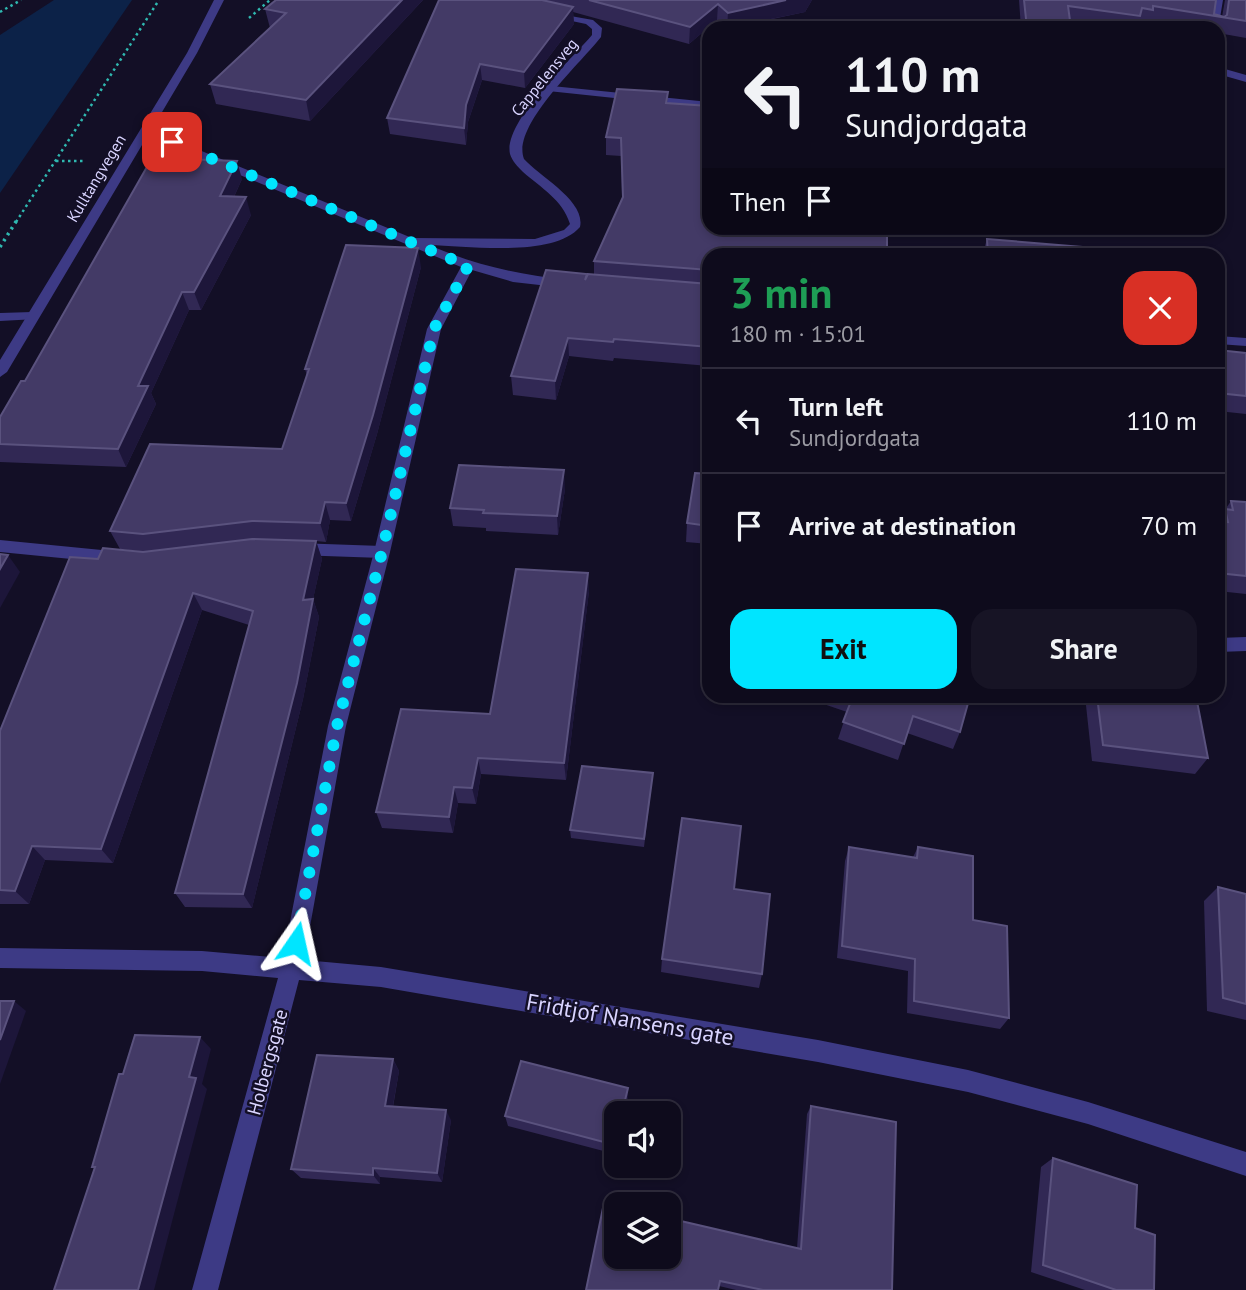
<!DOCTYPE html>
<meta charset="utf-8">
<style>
body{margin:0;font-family:"PT Sans",sans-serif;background:#171425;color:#f1f3f6;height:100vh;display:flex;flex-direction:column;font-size:26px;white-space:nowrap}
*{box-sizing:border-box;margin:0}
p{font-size:23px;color:#9b9ba3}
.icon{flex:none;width:38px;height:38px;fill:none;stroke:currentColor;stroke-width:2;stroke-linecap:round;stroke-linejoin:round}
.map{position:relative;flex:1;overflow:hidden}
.drawer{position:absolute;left:702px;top:248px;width:523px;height:455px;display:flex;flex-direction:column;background:#0e0b1c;border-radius:21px;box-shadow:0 4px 10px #0003,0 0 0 2px #2e2b3b}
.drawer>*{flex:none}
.banner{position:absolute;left:702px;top:21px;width:523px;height:214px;border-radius:21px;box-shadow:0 4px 10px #0003,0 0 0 2px #2e2b3b;background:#0e0b1c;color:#f1f3f6;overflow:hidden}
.controls{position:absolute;left:604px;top:1101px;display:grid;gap:14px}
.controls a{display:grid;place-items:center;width:77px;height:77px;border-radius:14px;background:#0e0b1c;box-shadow:0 4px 10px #0003,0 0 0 2px #2e2b3b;font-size:35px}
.pin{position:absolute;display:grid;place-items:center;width:60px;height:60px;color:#fff;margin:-30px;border-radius:14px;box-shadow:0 4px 10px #0006}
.me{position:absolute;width:77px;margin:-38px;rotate:11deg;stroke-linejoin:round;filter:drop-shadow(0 0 5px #0008)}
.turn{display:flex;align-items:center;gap:24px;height:147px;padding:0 28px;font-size:32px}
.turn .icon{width:91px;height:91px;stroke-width:2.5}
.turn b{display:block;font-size:49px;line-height:60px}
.then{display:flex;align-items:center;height:66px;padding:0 28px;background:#0003;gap:14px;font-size:26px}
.round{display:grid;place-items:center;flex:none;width:74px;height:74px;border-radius:21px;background:#171425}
.head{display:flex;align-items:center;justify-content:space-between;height:119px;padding:0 28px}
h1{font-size:42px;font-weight:800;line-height:52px;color:#1e9e55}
.cta{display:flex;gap:14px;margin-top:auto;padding:14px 28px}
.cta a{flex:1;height:80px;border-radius:21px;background:#00e5ff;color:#111;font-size:28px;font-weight:800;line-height:80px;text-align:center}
.cta a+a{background:#171425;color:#f1f3f6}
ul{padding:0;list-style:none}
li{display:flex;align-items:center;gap:21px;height:105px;padding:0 28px;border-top:2px solid #2e2b3b}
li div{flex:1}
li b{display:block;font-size:26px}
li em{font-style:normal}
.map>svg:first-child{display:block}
</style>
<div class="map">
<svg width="1246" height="1290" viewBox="0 0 1246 1290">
<rect width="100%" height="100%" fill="#130f26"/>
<polygon fill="#0c2248" points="54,0 132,0 0,193 0,35"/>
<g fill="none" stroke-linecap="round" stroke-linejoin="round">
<g stroke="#2fb8b0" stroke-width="2.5" stroke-dasharray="2.5 3.5" stroke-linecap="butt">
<polyline points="0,12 21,0"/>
<polyline points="249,18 270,0"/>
<polyline points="56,161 86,161"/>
<polyline points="16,222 159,0"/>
</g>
<polyline stroke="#2fb8b0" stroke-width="3.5" stroke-dasharray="2.5 4.5" stroke-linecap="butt" points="0,247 17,220"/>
<g fill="#3d3a85" fill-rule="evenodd">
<polygon points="1213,0 1223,0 1218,30 1218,28 1210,28"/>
<polygon points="1218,67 1246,75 1246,82 1218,74"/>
<polygon points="552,86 709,102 709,108 548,91 547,89"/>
<polygon points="32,312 37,313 37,319 0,321 0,313"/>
<polygon points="0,540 122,552 130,558 122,564 0,552"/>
<polygon points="296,543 382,546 390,552 382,558 296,555 288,549"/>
</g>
<g fill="#3d3a85" fill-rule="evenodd">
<path d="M214,0h10l-27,53 -48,81 26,6 237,98 123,1 29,-9 6,-6c-8,-25 -29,-36 -47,-52 -5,-5 -11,-11 -13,-18 -7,-32 62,-95 82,-119v-6l-6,-5 -38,-8v-4l45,8 9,8 -1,9c-20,26 -90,89 -77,122 15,17 62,42 56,68 -27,31 -111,19 -151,18 46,20 87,29 137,35l7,4 -7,4 -53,-6 -41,-12 -31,59 -51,223 -44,174 -42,234 77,7 437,73 150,30 120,32 158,50v24l-158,-52 -120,-32 -150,-30 -437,-75 -82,-7 -81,310h-26l86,-312 -76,-7 -202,-3v-20l202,3 81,7 45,-232 46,-174 53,-223 34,-62 -293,-122 -23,-5 -138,232 -7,5v-17l187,-307z"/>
<polygon points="1218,336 1246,338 1246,346 1218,344"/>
<polygon points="1246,637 1246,651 1218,652 1218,638"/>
</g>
</g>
<g fill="#312854">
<polygon points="423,0 310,121 216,104 210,84 270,28 265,9"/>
<polygon points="439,0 812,0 805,12 731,28 726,28 717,20 689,44 573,12 574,24 525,88 482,80 468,122 466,145 390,134 387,118"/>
<polygon points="1019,0 1216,0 1214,14 1222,17 1225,0 1246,0 1246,38 1218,33 1218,28 1186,28 1149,22 1147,25 1137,24 1136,28 1109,28 1071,23 1071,28 1021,28"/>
<polygon points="668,92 667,103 709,256 709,366 614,358 613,361 569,356 556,400 513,395 511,376 594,275 594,261 622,198 621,156 606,155 606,137"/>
<polygon points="242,179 234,197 251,215 201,310 189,310 151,393 156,404 126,467 0,462 0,417 25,381"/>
<polygon points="987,239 1083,256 982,256"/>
<polygon points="421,267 377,434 351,521 330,520 326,542 316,541 322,559 313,599 319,617 303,699 252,908 185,907 175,893 249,625 202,610 113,863 45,860 29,904 0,904 0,731 98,559 146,552 120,549 110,531 282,449 307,376 305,369"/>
<polygon points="1218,350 1246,353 1246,414 1218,411"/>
<polygon points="709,474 709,544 686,542 687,523"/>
<polygon points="565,489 558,535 486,531 486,528 453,526 450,508"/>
<polygon points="1231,501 1246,502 1246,594 1218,591 1218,520"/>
<polygon points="589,591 566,780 481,774 476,804 458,803 453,833 382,828 376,812 490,714"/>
<polygon points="810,696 970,696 960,732 953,749 907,733 898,760 838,739 847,712 809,699"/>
<polygon points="1085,696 1196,696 1208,758 1195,774 1092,761"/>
<polygon points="652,782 644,847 571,838 570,830"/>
<polygon points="849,847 913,857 918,847 1009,1018 1000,1029 907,1013 908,971 837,958 845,861"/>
<polygon points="1218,887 1246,894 1246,1020 1207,1011 1204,901"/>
<polygon points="734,889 762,974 759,988 661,972 662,959"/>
<polygon points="393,1059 399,1071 393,1107 451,1120 442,1182 380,1177 380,1184 301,1178 291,1169"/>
<polygon points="628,1088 628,1098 625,1113 616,1113 615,1154 508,1126 505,1116"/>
<polygon points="811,1106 892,1290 736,1290 719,1286 586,1290 797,1248 807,1114"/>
<polygon points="1053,1158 1154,1290 1085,1290 1031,1272 1041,1167"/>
</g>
<g fill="#1d163a">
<polygon points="402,0 423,0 310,121 306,100"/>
<polygon points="786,0 812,0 805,12 727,28 728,13"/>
<polygon points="718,4 717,20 689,44 690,27"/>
<polygon points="573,7 574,24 525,88 524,72"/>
<polygon points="480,64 482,80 468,122 466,145 464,128 466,105"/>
<polygon points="237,161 242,179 226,214 220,196"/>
<polygon points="246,197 251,215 201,310 194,292"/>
<polygon points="418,248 421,267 377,434 351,521 346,503"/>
<polygon points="182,292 189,310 151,393 156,404 126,467 118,449 138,386"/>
<polygon points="568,338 569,356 556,400 555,381"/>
<polygon points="564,470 565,489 558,535 557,516"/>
<polygon points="325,502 330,520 326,542 320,523"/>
<polygon points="316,541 322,559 309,617 303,600"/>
<polygon points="8,555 20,572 0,608 0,569"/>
<polygon points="588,573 589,591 566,780 564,763"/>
<polygon points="193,593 202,610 113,863 101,849"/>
<polygon points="313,599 319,617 303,699 252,908 243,894"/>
<polygon points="478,758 481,774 476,804 472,788"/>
<polygon points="454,787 458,803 453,833 449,817"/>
<polygon points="32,846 45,860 29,904 15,891"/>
<polygon points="14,1001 26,1011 0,1084 0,1040"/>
<polygon points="200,1037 211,1049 202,1084 207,1089 154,1290 138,1290 189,1077"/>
<polygon points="393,1059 399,1071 391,1116 385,1106"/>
<polygon points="628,1088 628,1098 625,1113 622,1113"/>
<polygon points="446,1110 451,1120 442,1182 437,1173"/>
<polygon points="373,1168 380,1177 380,1184 373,1175"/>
</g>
<g fill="#433a66" stroke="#5a527e" stroke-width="2">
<polygon points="276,0 402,0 306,100 210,84 286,13 265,9"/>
<polygon points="439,0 542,0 573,7 524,72 480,64 466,105 464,128 387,118"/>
<polygon points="589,0 786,0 728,13 718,4 690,27"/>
<polygon points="1024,0 1216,0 1214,14 1224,17 1227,15 1229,0 1246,0 1246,21 1153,6 1153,10 1142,8 1140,16 1068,6 1071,28 1027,28"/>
<polygon points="617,89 668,92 666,103 709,106 709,228 887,228 887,256 709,256 709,270 594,261 623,197 621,138 606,137"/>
<polygon points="152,158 237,161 220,196 246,197 194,292 182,292 138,386 148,386 118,449 0,444 0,417 21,381 25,381"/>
<polygon points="987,239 1082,247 1083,256 988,256"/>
<polygon points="346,245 418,248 373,415 346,503 325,502 320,523 252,521 143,534 110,531 150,444 282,449 309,369 305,369"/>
<polygon points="546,270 587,274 585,280 588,274 709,284 709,347 614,339 613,342 568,338 555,381 511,376"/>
<polygon points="1218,350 1246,353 1246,396 1218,393"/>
<polygon points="459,465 564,470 557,516 483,513 484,510 450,508"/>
<polygon points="695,473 709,474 709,526 687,523"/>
<polygon points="1231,501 1246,502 1246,576 1218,573 1218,521 1228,522 1225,509 1233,510"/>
<polygon points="252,539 316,541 303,600 313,599 297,683 243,894 175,893 253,611 193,593 101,849 32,846 15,891 0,890 0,731 70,557 98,559 103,548 143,552"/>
<polygon points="0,554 8,555 0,569"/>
<polygon points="516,569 588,573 564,763 478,758 472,788 454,787 449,817 376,812 401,709 490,714"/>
<polygon points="853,696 970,696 960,732 913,716 904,744 843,722"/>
<polygon points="1097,696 1196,696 1208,758 1103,745"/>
<polygon points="582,766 653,773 644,839 570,830"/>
<polygon points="682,818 741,826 734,889 770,894 762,974 662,959"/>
<polygon points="849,847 917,858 918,847 973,856 973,920 1007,926 1009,1018 914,1001 915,959 842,946"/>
<polygon points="1218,887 1246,894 1246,1004 1223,998"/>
<polygon points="0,1001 14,1001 0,1040"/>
<polygon points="135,1035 200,1037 189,1077 196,1078 138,1290 54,1290 95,1167 92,1167 119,1074 123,1074"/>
<polygon points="317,1055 393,1059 385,1106 446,1110 437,1173 373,1168 373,1175 291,1169"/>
<polygon points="521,1061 628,1088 622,1113 616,1113 615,1145 505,1116"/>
<polygon points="811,1106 896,1122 892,1290 763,1290 720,1281 718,1290 586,1290 604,1203 616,1206 616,1256 668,1256 668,1218 801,1249"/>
<polygon points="1053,1158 1137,1185 1135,1228 1155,1235 1154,1290 1116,1290 1043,1265"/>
</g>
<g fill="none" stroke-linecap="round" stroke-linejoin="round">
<polyline stroke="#00e5ff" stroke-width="12" stroke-dasharray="0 21.6" points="172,142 468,266 434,329 382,552 337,726 296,943"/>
</g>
<g text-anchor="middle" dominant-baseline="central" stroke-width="5" stroke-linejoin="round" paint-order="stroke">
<g font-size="16" fill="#d9d4ff" stroke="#130f26">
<text transform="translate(544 77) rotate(-51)">Cappelensveg</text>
<text transform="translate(96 178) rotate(-59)">Kulltangvegen</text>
</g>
<g font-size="19" fill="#d9d4ff" stroke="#130f26">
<text transform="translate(267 1062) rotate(-75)">Holbergsgate</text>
</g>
<g font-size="23" fill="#d9d4ff" stroke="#130f26">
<text transform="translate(630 1019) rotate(10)">Fridtjof Nansens gate</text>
</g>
</g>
</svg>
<div class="controls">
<a><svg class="icon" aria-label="sound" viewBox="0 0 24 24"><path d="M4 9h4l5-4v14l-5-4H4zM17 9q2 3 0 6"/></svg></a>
<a><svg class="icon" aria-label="layers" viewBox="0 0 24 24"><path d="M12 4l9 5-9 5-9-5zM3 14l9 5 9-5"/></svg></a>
</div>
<div class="pin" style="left:172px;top:142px;background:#d93025"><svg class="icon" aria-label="arrive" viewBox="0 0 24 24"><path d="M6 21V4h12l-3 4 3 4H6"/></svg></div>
<svg class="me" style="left:296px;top:943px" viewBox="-20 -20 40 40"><path d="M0-17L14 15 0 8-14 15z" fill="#00e5ff" stroke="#fff" stroke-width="4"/></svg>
<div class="banner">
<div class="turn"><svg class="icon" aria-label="left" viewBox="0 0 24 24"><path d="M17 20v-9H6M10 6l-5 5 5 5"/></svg><div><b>110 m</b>Sundjordgata</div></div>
<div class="then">Then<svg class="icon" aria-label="arrive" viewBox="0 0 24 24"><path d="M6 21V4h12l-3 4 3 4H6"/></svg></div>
</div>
<section class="drawer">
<div class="head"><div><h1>3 min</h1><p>180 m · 15:01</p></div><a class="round" style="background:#d93025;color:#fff"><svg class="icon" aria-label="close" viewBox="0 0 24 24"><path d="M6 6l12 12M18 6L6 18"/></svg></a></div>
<ul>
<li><svg class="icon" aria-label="left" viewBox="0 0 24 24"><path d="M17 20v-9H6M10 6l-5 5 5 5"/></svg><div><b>Turn left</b><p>Sundjordgata</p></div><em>110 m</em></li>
<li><svg class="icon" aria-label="arrive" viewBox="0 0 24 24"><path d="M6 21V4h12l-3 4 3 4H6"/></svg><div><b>Arrive at destination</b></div><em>70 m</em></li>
</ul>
<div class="cta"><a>Exit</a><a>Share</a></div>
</section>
</div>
